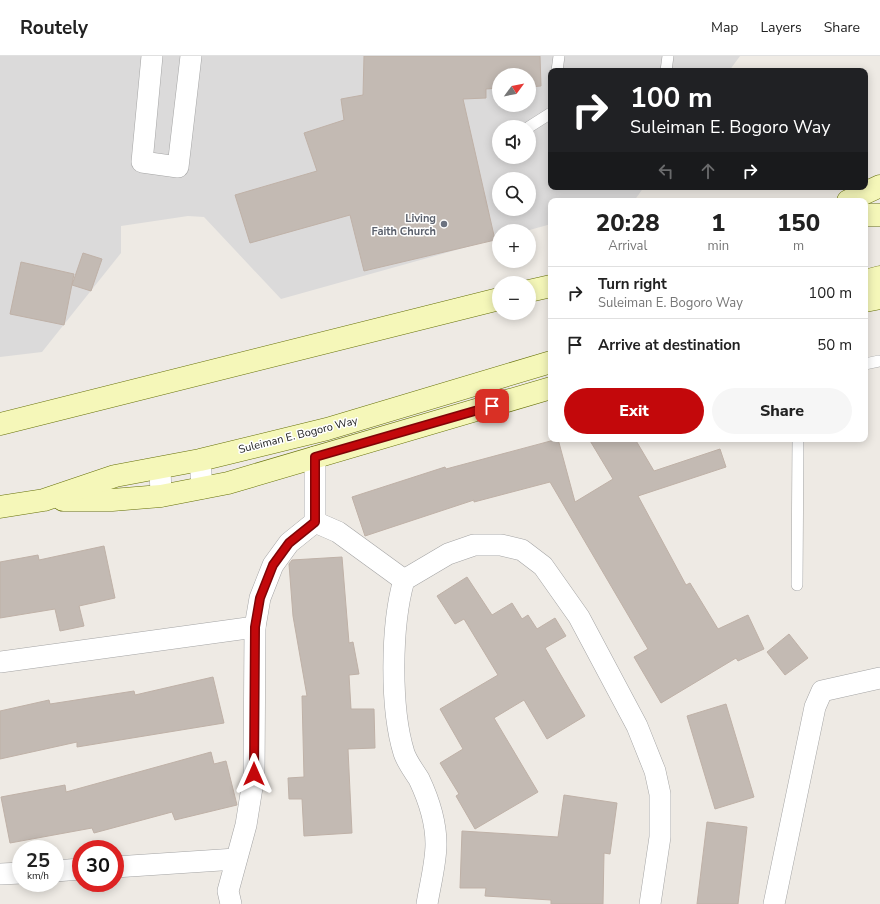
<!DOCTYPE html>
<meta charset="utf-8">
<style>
body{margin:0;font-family:"Nunito Sans",sans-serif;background:#f6f6f6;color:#222;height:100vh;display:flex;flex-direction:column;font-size:15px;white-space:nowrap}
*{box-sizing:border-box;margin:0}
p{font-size:13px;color:#767676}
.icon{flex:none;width:22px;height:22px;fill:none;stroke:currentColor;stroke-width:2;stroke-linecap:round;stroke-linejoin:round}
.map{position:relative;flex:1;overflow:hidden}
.panel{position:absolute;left:548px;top:142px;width:320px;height:244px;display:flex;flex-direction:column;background:#fff;border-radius:8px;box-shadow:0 2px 10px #0003}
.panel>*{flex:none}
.guide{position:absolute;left:548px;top:12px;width:320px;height:122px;border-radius:8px;box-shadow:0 2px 10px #0003;background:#202124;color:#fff;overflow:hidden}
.needle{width:26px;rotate:58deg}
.tools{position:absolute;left:492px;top:12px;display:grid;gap:8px}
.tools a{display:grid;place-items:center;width:44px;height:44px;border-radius:50%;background:#fff;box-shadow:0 2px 10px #0003;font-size:20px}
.speed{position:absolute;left:12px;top:784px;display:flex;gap:8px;font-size:20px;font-weight:700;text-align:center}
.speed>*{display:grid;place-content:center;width:52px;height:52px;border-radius:50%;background:#fff;box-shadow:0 2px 10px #0003;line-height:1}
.speed small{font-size:10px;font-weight:400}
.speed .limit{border:6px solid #d22;background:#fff;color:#111}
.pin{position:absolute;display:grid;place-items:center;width:34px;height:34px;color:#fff;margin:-17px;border-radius:8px;box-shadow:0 2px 6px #0006}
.me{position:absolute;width:44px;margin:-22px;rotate:0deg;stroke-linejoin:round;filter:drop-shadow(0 0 3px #0008)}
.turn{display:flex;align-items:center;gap:14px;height:84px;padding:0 16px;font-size:18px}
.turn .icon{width:52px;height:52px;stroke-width:2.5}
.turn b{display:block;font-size:28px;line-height:34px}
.lanes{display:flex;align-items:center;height:38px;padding:0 16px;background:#0003;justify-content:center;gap:20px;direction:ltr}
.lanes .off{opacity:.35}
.eta{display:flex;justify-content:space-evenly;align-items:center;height:68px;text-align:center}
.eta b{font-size:24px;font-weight:800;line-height:28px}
.action{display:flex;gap:8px;margin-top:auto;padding:8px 16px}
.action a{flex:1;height:46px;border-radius:24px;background:#c3080b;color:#fff;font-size:16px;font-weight:800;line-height:46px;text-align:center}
.action a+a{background:#f6f6f6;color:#222}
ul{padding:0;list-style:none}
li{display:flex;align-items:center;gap:12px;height:52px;padding:0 16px;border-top:1px solid #e0e0e0}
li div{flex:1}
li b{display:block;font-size:15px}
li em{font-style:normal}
header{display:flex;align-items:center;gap:24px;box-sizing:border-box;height:56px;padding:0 20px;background:#fff;border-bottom:1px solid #e0e0e0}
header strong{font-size:19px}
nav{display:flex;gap:22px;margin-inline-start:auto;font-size:14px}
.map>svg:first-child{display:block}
</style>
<header>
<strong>Routely</strong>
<nav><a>Map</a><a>Layers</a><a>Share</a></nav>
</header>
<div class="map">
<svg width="880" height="848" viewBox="0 0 880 848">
<rect width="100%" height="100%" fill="#eeeae4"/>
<path fill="#dbdada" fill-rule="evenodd" d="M0,0h740l-11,15h-178v116h93l-10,14h-83v23l-25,7h-27v7l-218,61 -77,-82 -16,-1 -67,10v27l-79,99 -42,5zM499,19h30v30h-30zM499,71h30v30h-30zM499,123h30v30h-30z"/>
<g fill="#c3bab3" stroke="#bfb1a7">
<polygon points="364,0 540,0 541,30 529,31 529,19 499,19 499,32 486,33 486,42 463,43 495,184 364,215 350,159 250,187 235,139 317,115 304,77 344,64 341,43 363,39"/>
<polygon points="83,197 102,203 91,235 72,229"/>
<polygon points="21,206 74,218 64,269 10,258"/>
<polygon points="558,383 575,446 613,423 589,383 635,383 654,415 720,393 726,411 638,440 686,529 690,527 718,573 748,559 764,593 738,605 736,602 661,647 634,601 648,593 550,426 474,446 474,444 365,480 352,441 445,411 446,413"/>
<polygon points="104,490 115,542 79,550 84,570 60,575 55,553 0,562 0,506 38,499 39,504"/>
<polygon points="342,501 349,587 353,586 359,618 349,619 351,653 374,653 375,692 348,693 352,777 304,780 302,743 289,743 288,722 304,721 302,640 307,640 293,560 289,508 292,504"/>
<polygon points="467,521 492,559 512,547 522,563 528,559 537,573 555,562 566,580 545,592 585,660 547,683 524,644 494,662 538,736 475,773 456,740 459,738 440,707 463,693 440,653 498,619 464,563 455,568 437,540"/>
<polygon points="789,578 808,602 785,619 767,596"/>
<polygon points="213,621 224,667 77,691 77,686 0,703 0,655 49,644 50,648 134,635 135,639"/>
<polygon points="726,648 754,741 715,753 687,660"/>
<polygon points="211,696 214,708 226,705 237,749 175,764 172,756 94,777 92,772 10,787 1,741 65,729 66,736"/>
<polygon points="564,739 617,747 610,798 604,797 603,848 551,848 551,844 485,840 486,832 460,832 462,775 558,781"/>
<polygon points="707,766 747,771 738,848 697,848"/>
</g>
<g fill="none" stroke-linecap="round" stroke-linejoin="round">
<defs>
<g id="lane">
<polyline points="557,15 559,0"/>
<polyline points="666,15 668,0"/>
<polyline points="529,71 551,57"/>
<polyline points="865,308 879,305"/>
<polyline points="797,529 798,383"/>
</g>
<g id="street">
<polyline points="152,0 142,106 178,111 191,0"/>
<polyline points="200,404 202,432"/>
<polyline points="160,412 161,440"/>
<polyline points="315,466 338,476 404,524"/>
<polyline points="0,606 255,571"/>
<polyline points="115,811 236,803"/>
<polyline points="55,815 81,813"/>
<polyline points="1,818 21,817"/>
<polyline points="231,848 228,835 246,769 254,719 255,571 260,542 273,509 289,487 315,466 315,401"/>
<path d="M427,848c3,-19 9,-41 9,-60 0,-21 -8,-46 -17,-65 -5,-8 -12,-17 -15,-26 -14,-45 -13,-128 0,-173l44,-26 26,-9h27l21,5 21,16 36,51 58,109 18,45 5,23v43l-10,67"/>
<polyline points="774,848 815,651 822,635 880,622"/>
</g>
<g id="secondary">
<polyline points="848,145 880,130"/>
<polyline points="865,159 880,159"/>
<polyline points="865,225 880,221"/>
<polyline points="529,235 551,230"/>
<polyline points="865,245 880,242"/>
<polyline points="0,368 499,243"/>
<polyline points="63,444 112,444 161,440 228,427 551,332"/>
<polyline points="0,451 44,444 115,420 200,404 327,373 551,306"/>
</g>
</defs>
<use href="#lane" stroke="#a4a4a4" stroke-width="12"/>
<use href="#street" stroke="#a4a4a4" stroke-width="22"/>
<use href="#secondary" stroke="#667009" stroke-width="23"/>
<use href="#lane" stroke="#fff" stroke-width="11"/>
<use href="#street" stroke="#fff" stroke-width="21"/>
<use href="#secondary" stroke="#f5f7b9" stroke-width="22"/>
</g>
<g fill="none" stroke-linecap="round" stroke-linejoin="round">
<defs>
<polyline id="route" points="254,718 255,571 260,542 273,509 289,487 315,466 315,401 492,350"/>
</defs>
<use href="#route" stroke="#7f0507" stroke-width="10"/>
<use href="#route" stroke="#c3080b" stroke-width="7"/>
</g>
<circle fill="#6b7280" stroke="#fff" stroke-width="1.5" cx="444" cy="168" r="4"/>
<g text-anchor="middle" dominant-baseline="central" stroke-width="3" stroke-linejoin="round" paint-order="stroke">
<g font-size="11" font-weight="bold" fill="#5b616d" stroke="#fff" text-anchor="end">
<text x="436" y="162">Living<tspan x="436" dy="13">Faith Church</tspan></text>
</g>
<g font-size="11" fill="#1d1d1d" stroke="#fff">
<text transform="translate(298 379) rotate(-14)">Suleiman E. Bogoro Way</text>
</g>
</g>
</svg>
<div class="tools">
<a><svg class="needle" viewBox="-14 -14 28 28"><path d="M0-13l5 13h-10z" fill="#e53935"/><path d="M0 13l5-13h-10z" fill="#767676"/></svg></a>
<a><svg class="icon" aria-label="sound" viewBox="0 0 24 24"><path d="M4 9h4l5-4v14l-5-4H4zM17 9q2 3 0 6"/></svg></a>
<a><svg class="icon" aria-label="search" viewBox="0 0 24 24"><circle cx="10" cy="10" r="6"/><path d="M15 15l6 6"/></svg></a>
<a>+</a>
<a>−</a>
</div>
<div class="speed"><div>25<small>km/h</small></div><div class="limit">30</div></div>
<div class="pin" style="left:492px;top:350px;background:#d93025"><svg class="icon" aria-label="arrive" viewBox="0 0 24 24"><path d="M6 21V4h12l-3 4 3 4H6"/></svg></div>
<svg class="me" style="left:254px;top:718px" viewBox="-20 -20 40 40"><path d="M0-17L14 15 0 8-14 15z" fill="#c3080b" stroke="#fff" stroke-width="4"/></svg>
<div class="guide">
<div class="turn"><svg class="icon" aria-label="right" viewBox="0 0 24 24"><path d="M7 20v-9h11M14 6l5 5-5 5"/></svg><div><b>100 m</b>Suleiman E. Bogoro Way</div></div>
<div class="lanes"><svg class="icon off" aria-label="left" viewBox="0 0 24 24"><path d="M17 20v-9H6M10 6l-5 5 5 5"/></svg><svg class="icon off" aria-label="ahead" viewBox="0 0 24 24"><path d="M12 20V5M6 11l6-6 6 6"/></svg><svg class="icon" aria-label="right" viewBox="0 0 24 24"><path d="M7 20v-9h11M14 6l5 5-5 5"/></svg></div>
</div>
<section class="panel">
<div class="eta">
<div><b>20:28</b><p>Arrival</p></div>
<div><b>1</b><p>min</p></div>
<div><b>150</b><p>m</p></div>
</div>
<ul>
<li><svg class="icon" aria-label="right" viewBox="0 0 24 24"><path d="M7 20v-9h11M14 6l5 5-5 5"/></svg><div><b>Turn right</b><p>Suleiman E. Bogoro Way</p></div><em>100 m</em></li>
<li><svg class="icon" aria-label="arrive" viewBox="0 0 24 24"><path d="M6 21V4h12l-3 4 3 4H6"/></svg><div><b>Arrive at destination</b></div><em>50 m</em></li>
</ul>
<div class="action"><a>Exit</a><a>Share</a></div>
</section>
</div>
